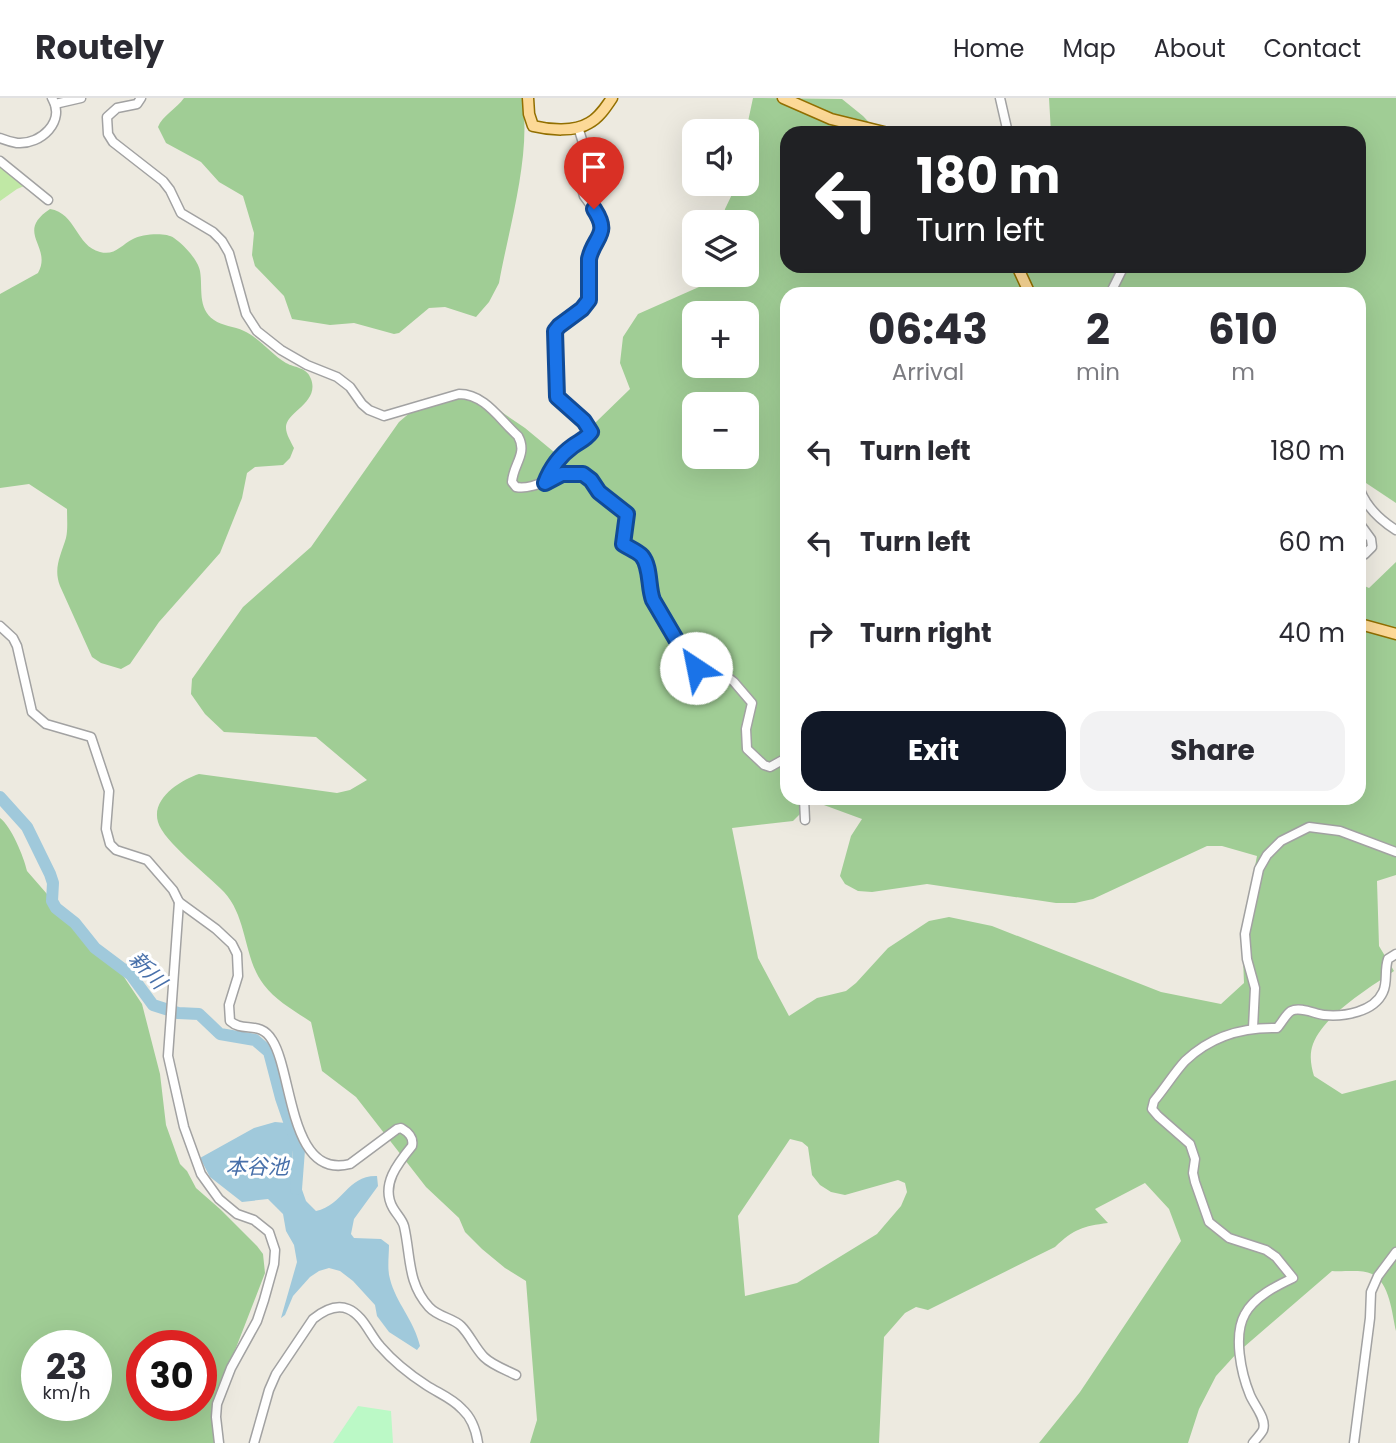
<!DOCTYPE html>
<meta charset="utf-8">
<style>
body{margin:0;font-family:Poppins,"Noto Sans JP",sans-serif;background:#f2f2f3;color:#2b2b33;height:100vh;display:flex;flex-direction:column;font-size:26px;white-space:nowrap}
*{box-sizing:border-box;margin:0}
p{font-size:23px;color:#7c7c81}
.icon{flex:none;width:38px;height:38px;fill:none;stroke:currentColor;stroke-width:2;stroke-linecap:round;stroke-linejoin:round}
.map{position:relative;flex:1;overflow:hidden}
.details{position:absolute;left:780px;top:189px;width:586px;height:518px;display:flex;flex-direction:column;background:#fff;border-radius:21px;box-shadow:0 7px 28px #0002}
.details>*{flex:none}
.banner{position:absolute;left:780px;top:28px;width:586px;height:147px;border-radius:21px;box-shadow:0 7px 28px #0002;background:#202124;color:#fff;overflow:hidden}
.controls{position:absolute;left:682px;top:21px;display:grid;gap:14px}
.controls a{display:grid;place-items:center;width:77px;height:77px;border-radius:14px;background:#fff;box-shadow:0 7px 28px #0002;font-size:35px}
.speed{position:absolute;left:21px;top:1232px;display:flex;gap:14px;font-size:35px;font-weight:700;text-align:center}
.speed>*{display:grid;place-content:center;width:91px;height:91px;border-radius:50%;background:#fff;box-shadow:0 7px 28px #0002;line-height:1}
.speed small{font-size:18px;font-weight:400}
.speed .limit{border:10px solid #d22;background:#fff;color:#111}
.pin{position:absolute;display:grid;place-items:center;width:60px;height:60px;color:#fff;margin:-72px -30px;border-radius:50% 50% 50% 0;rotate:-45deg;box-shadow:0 0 7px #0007}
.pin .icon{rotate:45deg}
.me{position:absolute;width:77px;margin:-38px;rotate:326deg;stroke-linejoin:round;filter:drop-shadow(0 0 5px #0008)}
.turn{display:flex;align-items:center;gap:24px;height:147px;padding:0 21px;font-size:32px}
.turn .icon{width:91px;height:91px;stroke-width:2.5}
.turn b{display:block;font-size:49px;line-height:60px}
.eta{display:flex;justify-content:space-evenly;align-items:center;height:119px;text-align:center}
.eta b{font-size:42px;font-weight:700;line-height:49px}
.action{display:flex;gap:14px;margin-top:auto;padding:14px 21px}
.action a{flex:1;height:80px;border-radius:21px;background:#111827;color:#fff;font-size:28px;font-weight:700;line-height:80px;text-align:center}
.action a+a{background:#f2f2f3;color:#2b2b33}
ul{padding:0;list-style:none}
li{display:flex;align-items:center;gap:21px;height:91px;padding:0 21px}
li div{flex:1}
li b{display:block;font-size:26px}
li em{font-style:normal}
header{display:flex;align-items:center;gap:42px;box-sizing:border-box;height:98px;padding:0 35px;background:#fff;border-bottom:2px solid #e1e1e2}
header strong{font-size:33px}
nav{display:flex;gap:38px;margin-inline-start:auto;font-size:24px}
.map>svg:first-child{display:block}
</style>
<header>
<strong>Routely</strong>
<nav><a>Home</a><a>Map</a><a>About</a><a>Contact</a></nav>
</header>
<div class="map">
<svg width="1396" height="1345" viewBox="0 0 1396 1345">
<rect width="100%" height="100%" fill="#edeae0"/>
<polygon fill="#c0e8a5" points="0,59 29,86 17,91 0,103"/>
<g fill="#a0cd95" fill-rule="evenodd">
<path d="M184,0h338c10,55 -13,129 -23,185l-10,19 -13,15 -31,-10 -16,1 -30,25 -5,1 -40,-11 -24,2 -38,-6 -8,-23 -29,-30 -3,-11 2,-22 -11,-37 -24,-14 -18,-20 -35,-19 -8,-16c4,-11 19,-19 26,-29z"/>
<path d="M753,0l89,1 21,17 16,17h-91v133h572v-133h-309l-2,-35h347v405l-36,-24v-185h-572v504h572v-214l9,4 27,-26v313l-19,6 2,65 15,25c-25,17 -70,44 -81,73 -4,11 -2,22 1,32l28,18 54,-14v251c-4,-17 -6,-48 -24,-57 -10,-5 -29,-2 -40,-3l-95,82 -21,23 -17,33 -11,34h-149l41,-51 101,-151 -12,-32 -24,-26 -50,26 13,14c-25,3 -34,6 -53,24l-127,63 -12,-3 -11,6 -21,24 -5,106h-349l7,-23 -11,-139 -21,-13 -23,-19 -17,-17 -6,-14 -33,-31 -70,-90 -34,-26 -11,-49c-16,-11 -35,-21 -47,-37 -21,-27 -16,-67 -40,-93 -15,-16 -61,-51 -66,-70 -7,-24 23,-42 41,-48l138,19 13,-3 17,-10 -51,-43 -92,-5 -19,-18 -14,-20 1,-15 51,-72 68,-60 88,-125 20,-17 41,-6 24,1 41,28 35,29 70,-68 -10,-26 3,-26 15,-23 70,-31 2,-8h37v-53h-25l3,-13 12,-25h10l-1,-53zM695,215h52v53h-52zM695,306h52v53h-52zM813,703l49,18 -11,17 -11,40 5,8 13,7 14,1 55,-8 129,19h19l18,-4 114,-53h15l35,10 -15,77 2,50 -23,21 -60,-12 -169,-66 -43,-9 -20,4 -41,27 -32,35 -10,8 -29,7 -28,18 -31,-58 -26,-130 61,-7zM790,1041l12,3 6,5 4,28 8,10 11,7 14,3 53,-15 7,3 2,9 -6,14 -24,28 -80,49 -52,13 -7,-80z"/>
<path d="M50,111c26,4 26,37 50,43 15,4 21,-7 33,-13 9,-5 33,-7 41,-1 10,7 24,22 26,33 3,17 -3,37 14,49 8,6 20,6 30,11 14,6 27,23 42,32 9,5 21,4 25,16 9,24 -26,33 -25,49 0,6 5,14 8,20l-4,10 -7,7 -28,2 -8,6 -5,25 -22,55 -61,69 -29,42 -9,5 -20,-6 -9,-6 -32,-71c-7,-18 1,-31 6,-48 2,-9 1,-19 1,-29l-38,-25 -29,4v-194l38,-21c15,-27 -24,-40 12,-64z"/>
<path d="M0,720c11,8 24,39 27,53l53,61 28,21 34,51 18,70 6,51 14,39 7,7 9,17 24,21 37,37 6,8 2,19 -43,111 -6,30 -1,29h-215zM37,1248h59v59h-59zM142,1248h59v59h-59z"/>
</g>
<polygon fill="#bbf9c6" points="358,1308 391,1313 393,1345 333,1345"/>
<path fill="#a0c9db" d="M275,1024l11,1 8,17 -2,21 14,40 10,10c28,-6 31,-36 61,-35l1,10 -24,33 -3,15 3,4 27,1 8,6c0,11 -2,24 1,34 6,24 24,41 30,67l-3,4 -28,-18 -12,-16 -2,-11 -22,-24 -13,-10 -11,-3 -10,3 -9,6 -17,19 -8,19 -4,3 16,-56 -3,-17 -8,-14 -3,-17 -15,-15 -26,3 -32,-25 -10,-19 54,-30z"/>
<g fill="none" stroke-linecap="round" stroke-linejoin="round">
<polyline stroke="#a0c9db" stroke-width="12" points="0,699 27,729 50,776 53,785 52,803 56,810 75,825 95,850 131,877 153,907 178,915 199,916 220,936 255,942 269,954 281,1000 299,1052 296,1091"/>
<defs>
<g id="minor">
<path d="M141,0l-4,6 -20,4 -10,9 1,17 5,8 50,39 7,9 11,23 32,19 9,9 7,12 17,61 11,17 24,19 26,15 30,12 13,10 12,17 7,6 15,6 75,-22c26,0 41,26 59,42 10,18 -5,28 -6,46l4,5c25,5 53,-28 74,-7 4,4 6,9 10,13 9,8 19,12 27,21l-4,30 20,13 10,43 34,58 15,13 22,3 10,8 18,21 -6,26 1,20 17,16 6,2 18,-10"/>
<polyline points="1000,0 1008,35"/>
<polyline points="55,6 81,0"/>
<path d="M0,40c5,2 12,4 17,5 24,2 49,-22 35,-45"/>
<polyline points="0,63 48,102"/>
<polyline points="1110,196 1124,168"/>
<path d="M545,385c6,-16 14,-27 28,-37 7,-5 13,-7 18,-14l-7,-11 -23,-19 -4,-5 -2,-11 3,-21 -3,-34 4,-5 23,-17 7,-9 2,-47 9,-14 2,-12 -1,-8 -17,-23 -2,-7 8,-24 -12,-38"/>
<path d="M1360,392c7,18 20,30 36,40"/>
<polyline points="1360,426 1371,441 1372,449 1365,456 1360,452"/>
<path d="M0,528l13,12 4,8 15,66 14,12 45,13 18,54 -3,38 4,15 6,6 31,10 26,30 6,12 37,27 16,15 5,10 1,22 -9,29 1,16c13,12 30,-1 42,19 21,32 17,140 78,124l47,-35 4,-1c7,4 13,9 11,18 -14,17 -32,39 -19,62 4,7 9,11 11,18 7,30 3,57 25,81 9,10 24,11 32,19 9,9 14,22 23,31 8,8 22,13 32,18"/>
<polyline points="804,700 805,722"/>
<polyline points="179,804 168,958 184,1029 201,1076 219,1101 237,1116 254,1122 269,1134 275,1152 274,1166 264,1202 257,1223 231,1270 217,1306 216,1319 219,1345"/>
<polyline points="1253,930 1255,890 1247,861 1245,836 1259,771 1267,757 1281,743 1309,729 1340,733 1396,754"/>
<path d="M254,1345l15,-53 7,-16 37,-55c10,-8 23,-15 35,-10 15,6 22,26 32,37 13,15 29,28 46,39 12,8 26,13 36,24 10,9 14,21 16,34"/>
<path d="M1253,1345c3,-4 8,-9 10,-13 4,-11 -9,-25 -13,-35 -9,-22 -17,-60 -5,-81 9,-17 31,-28 48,-36l-17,-21 -10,-7 -37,-12 -20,-16 -14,-40 -2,-9 2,-14 -5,-15 -32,-28 -6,-7 2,-8c11,-13 20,-28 31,-40 26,-25 57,-34 92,-33 4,-4 9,-14 14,-17 9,-5 24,3 33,4 20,2 50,-3 59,-23 5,-10 1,-22 5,-33l8,-5"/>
<polyline points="1354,1345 1370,1220 1371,1194 1378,1178 1396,1154"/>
</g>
<g id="major">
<path d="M528,0l1,16 4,12c16,4 42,6 56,-3 10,-5 17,-16 23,-25"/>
<polyline points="783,0 831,21 888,35"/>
<polyline points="1017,168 1030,196"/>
<polyline points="1360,526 1396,536"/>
</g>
</defs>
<use href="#minor" stroke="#a2a2a2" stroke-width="11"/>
<use href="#major" stroke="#926f00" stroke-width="13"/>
<use href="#minor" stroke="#fff" stroke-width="8"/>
<use href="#major" stroke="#fcd997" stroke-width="10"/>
</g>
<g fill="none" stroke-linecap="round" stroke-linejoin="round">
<defs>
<path id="route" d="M594,111c17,26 0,27 -5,50v41l-7,9 -23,17 -4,5 2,66 27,24 7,11c-5,7 -11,9 -18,14 -14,10 -22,21 -28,37l17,-9h21l8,6 8,12 28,22 -4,30c6,4 14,7 19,12 9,11 6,31 11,44l34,58 9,10"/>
</defs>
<use href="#route" stroke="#114b97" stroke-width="18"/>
<use href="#route" stroke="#1a73e8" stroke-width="12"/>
</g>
<g text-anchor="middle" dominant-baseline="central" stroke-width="6" stroke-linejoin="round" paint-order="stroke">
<g font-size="21" font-style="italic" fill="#4870aa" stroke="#fff">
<text transform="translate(148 872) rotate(46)">新川</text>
<text x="257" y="1068">本谷池</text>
</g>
</g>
</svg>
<div class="controls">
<a><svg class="icon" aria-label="sound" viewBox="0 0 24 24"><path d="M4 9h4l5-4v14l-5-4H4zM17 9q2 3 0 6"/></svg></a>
<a><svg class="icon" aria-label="layers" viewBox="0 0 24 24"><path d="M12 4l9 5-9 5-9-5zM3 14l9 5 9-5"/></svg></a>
<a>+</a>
<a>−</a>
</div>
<div class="speed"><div>23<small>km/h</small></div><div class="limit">30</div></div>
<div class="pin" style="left:594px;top:111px;background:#d93025"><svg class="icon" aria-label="arrive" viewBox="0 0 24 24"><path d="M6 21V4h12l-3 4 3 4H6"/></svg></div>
<svg class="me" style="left:696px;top:570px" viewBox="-20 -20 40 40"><circle r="19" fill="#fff"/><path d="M0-13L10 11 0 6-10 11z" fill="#1a73e8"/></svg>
<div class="banner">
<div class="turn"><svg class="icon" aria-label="left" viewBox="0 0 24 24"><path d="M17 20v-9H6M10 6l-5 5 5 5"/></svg><div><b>180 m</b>Turn left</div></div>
</div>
<section class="details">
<div class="eta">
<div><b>06:43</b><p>Arrival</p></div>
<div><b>2</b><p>min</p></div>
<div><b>610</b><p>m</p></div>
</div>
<ul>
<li><svg class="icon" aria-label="left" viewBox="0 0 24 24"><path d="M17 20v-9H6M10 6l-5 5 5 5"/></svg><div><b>Turn left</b></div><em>180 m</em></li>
<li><svg class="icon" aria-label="left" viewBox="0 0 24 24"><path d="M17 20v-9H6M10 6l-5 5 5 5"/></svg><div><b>Turn left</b></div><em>60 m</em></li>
<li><svg class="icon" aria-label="right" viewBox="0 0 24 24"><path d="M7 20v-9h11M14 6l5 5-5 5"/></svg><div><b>Turn right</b></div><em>40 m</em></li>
</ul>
<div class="action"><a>Exit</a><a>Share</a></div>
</section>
</div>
